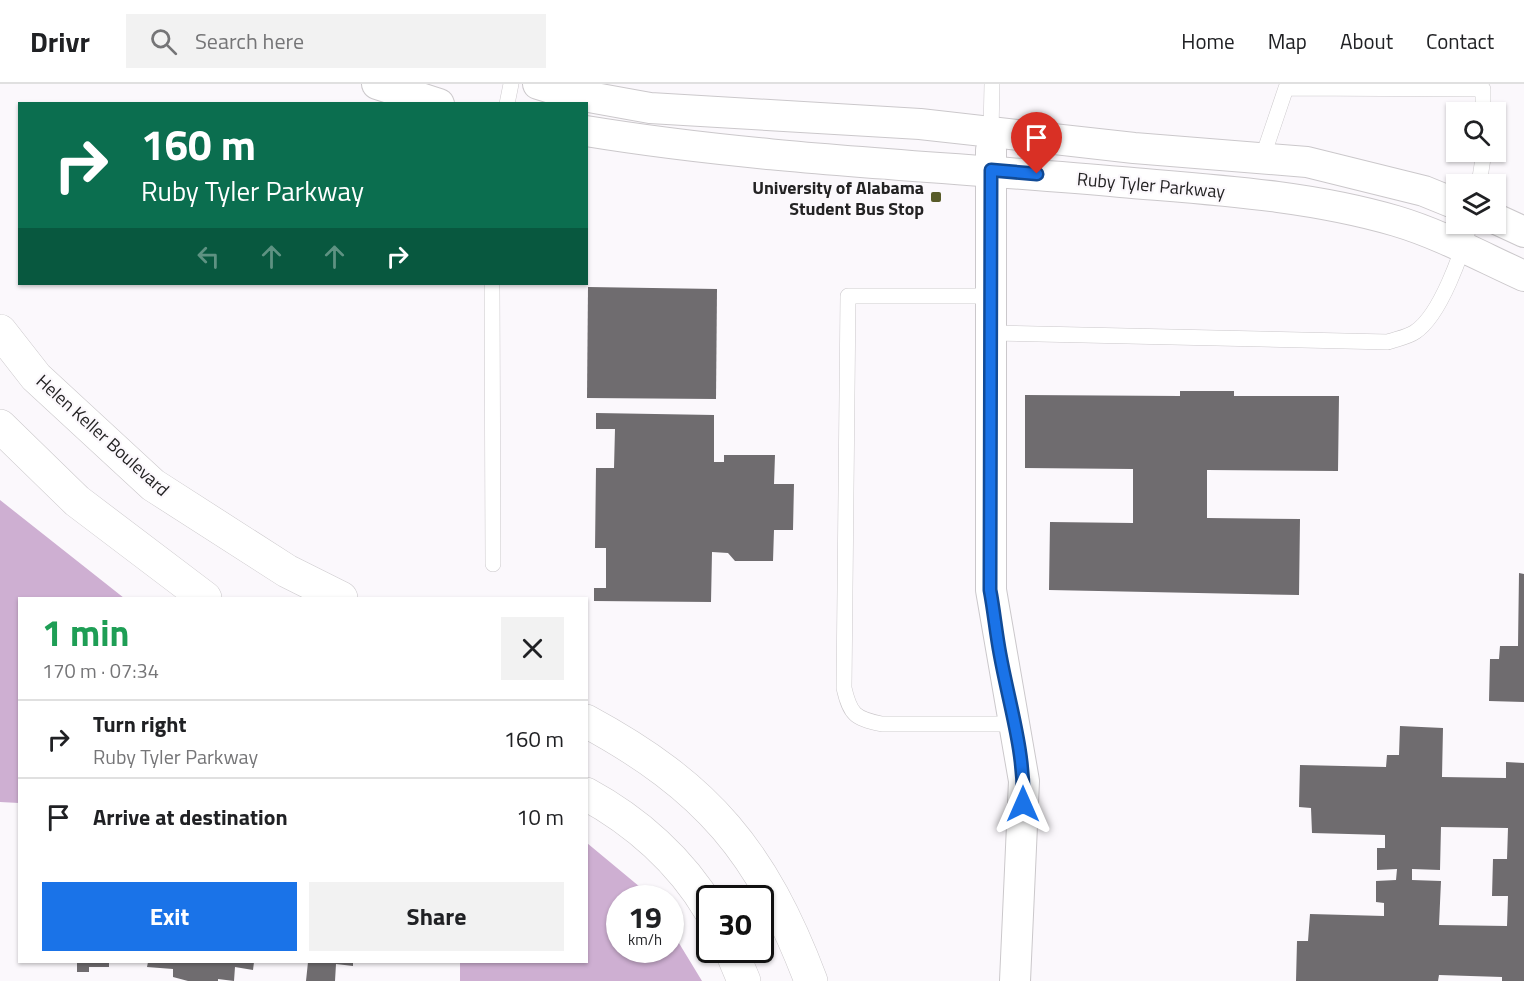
<!DOCTYPE html>
<meta charset="utf-8">
<style>
body{margin:0;font-family:"Titillium Web",sans-serif;background:#f2f2f2;color:#202124;height:100vh;display:flex;flex-direction:column;font-size:22px;white-space:nowrap}
*{box-sizing:border-box;margin:0}
p{font-size:20px;color:#757577}
.icon{flex:none;width:33px;height:33px;fill:none;stroke:currentColor;stroke-width:2;stroke-linecap:round;stroke-linejoin:round}
.map{position:relative;flex:1;overflow:hidden}
.drawer{position:absolute;left:18px;top:513px;width:570px;height:366px;display:flex;flex-direction:column;background:#fff;border-radius:0px;box-shadow:0 2px 4px #0004}
.drawer>*{flex:none}
.hud{position:absolute;left:18px;top:18px;width:570px;height:183px;border-radius:0px;box-shadow:0 2px 4px #0004;background:#0b6e4f;color:#fff;overflow:hidden}
.tools{position:absolute;left:1446px;top:18px;display:grid;gap:12px}
.tools a{display:grid;place-items:center;width:60px;height:60px;border-radius:0px;background:#fff;box-shadow:0 2px 4px #0004;font-size:30px}
.speed{position:absolute;left:606px;top:801px;display:flex;gap:12px;font-size:30px;font-weight:700;text-align:center}
.speed>*{display:grid;place-content:center;width:78px;height:78px;border-radius:50%;background:#fff;box-shadow:0 2px 4px #0004;line-height:1}
.speed small{font-size:15px;font-weight:400}
.speed .limit{border:3px solid #111;border-radius:9px;background:#fff;color:#111}
.pin{position:absolute;display:grid;place-items:center;width:51px;height:51px;color:#fff;margin:-62px -26px;border-radius:50% 50% 50% 0;rotate:-45deg;box-shadow:0 0 6px #0007}
.pin .icon{rotate:45deg}
.me{position:absolute;width:66px;margin:-33px;rotate:0deg;stroke-linejoin:round;filter:drop-shadow(0 0 4px #0008)}
.turn{display:flex;align-items:center;gap:21px;height:126px;padding:0 24px;font-size:27px}
.turn .icon{width:78px;height:78px;stroke-width:2.5}
.turn b{display:block;font-size:42px;line-height:51px}
.lanes{display:flex;align-items:center;height:57px;padding:0 24px;background:#0003;justify-content:center;gap:30px;direction:ltr}
.lanes .off{opacity:.35}
.round{display:grid;place-items:center;flex:none;width:63px;height:63px;border-radius:0px;background:#f2f2f2}
.summary{display:flex;align-items:center;justify-content:space-between;height:102px;padding:0 24px}
h1{font-size:36px;font-weight:700;line-height:45px;color:#1e9e55}
.cta{display:flex;gap:12px;margin-top:auto;padding:12px 24px}
.cta a{flex:1;height:69px;border-radius:0px;background:#1a73e8;color:#fff;font-size:24px;font-weight:700;line-height:69px;text-align:center}
.cta a+a{background:#f2f2f2;color:#202124}
ul{padding:0;list-style:none}
li{display:flex;align-items:center;gap:18px;height:78px;padding:0 24px;border-top:2px solid #e0e0e0}
li div{flex:1}
li b{display:block;font-size:22px}
li em{font-style:normal}
header{display:flex;align-items:center;gap:36px;box-sizing:border-box;height:84px;padding:0 30px;background:#fff;border-bottom:2px solid #e0e0e0}
header strong{font-size:28px}
nav{display:flex;gap:33px;margin-inline-start:auto;font-size:21px}
.search{width:420px;height:54px;background:#f2f2f2;display:flex;align-items:center;gap:15px;box-sizing:border-box;padding:0 21px;border-radius:0px;color:#757577;font-size:22px}
.map>svg:first-child{display:block}
</style>
<header>
<strong>Drivr</strong>
<div class="search"><svg class="icon" aria-label="search" viewBox="0 0 24 24"><circle cx="10" cy="10" r="6"/><path d="M15 15l6 6"/></svg>Search here</div>
<nav><a>Home</a><a>Map</a><a>About</a><a>Contact</a></nav>
</header>
<div class="map">
<svg width="1524" height="897" viewBox="0 0 1524 897">
<rect width="100%" height="100%" fill="#fbf8fc"/>
<g fill="#ceafd2">
<polygon points="0,416 124,514 20,514 19,719 0,718"/>
<polygon points="587,759 646,808 651,814 620,814 620,866 670,866 671,846 702,897 460,897 460,878 586,878"/>
</g>
<g fill="#6f6c6f" fill-rule="evenodd">
<polygon points="588,203 717,205 716,315 587,314"/>
<polygon points="1180,307 1234,307 1234,312 1339,312 1338,387 1207,386 1207,434 1300,435 1299,511 1049,506 1050,438 1133,439 1133,385 1025,384 1025,311 1180,312"/>
<polygon points="596,329 714,331 714,378 724,378 724,371 775,371 774,400 794,400 793,446 774,446 773,477 735,477 728,469 712,468 711,518 594,517 594,504 606,504 606,464 595,464 596,384 614,384 615,345 596,345"/>
<polygon points="1519,489 1524,490 1524,618 1489,617 1490,575 1499,575 1500,562 1518,562"/>
<path d="M1400,642l43,2 -1,49 64,1v-16l18,1v218h-22v-4l-63,-2 -1,6h-142l1,-40h11l2,-27 74,2v-13l-8,-1v-21l20,-1 1,-11 -20,1v-22h8v-13l-73,-2 -1,-25 -12,-1 1,-42 86,2 1,-12h12zM1441,743l67,1 -1,31h-14l-1,37h16l-1,30 -68,-1 2,-44 -29,-1v-11l28,1z"/>
<polygon points="77,878 109,878 109,883 89,883 89,888 77,888"/>
<polygon points="148,878 254,878 253,886 235,883 234,897 218,895 218,897 188,897 173,893 173,885 147,883"/>
<polygon points="308,878 353,878 353,882 336,880 335,897 306,897"/>
</g>
<g fill="none" stroke-linecap="round" stroke-linejoin="round">
<defs>
<g id="lane">
<polyline points="507,20 511,0"/>
<polyline points="991,48 992,0"/>
<polyline points="1263,72 1286,4 1483,5 1483,28"/>
<polyline points="1479,100 1484,68"/>
<polyline points="492,200 493,480"/>
<path d="M991,212h-143l-4,392c6,26 11,31 38,36h134"/>
<path d="M991,249l397,9c8,-3 20,-5 27,-10 26,-17 47,-80 55,-108"/>
</g>
<g id="street">
<polyline points="377,0 439,20"/>
<polyline points="538,0 567,9 650,24 920,40 1134,64 1307,78 1424,107 1456,120"/>
<path d="M586,47c177,29 357,35 535,51 93,8 186,13 275,39 44,13 86,36 128,55"/>
<polyline points="991,66 991,506 1024,697 1015,897"/>
<polyline points="1496,135 1524,148"/>
</g>
<g id="secondary">
<polyline points="0,247 36,293 153,401 287,487 341,514"/>
<polyline points="0,342 77,417 205,514"/>
<path d="M586,637c122,66 176,131 225,260"/>
<path d="M586,710c50,27 95,67 124,116"/>
<polyline points="731,866 744,897"/>
</g>
</defs>
<use href="#lane" stroke="#cbc8cb" stroke-width="16"/>
<use href="#street" stroke="#cbc8cb" stroke-width="32"/>
<use href="#secondary" stroke="#cbc8cb" stroke-width="34"/>
<use href="#lane" stroke="#fff" stroke-width="15"/>
<use href="#street" stroke="#fff" stroke-width="30"/>
<use href="#secondary" stroke="#fff" stroke-width="33"/>
</g>
<g fill="none" stroke-linecap="round" stroke-linejoin="round">
<defs>
<path id="route" d="M1023,720c2,-52 -14,-100 -23,-150 -4,-21 -6,-43 -10,-64l1,-420 46,4"/>
</defs>
<use href="#route" stroke="#114b97" stroke-width="15"/>
<use href="#route" stroke="#1a73e8" stroke-width="10"/>
</g>
<rect fill="#585b29" stroke="#fbf8fc" stroke-width="2" x="930" y="107" width="12" height="12" rx="3"/>
<g text-anchor="middle" dominant-baseline="central" stroke-width="4.5" stroke-linejoin="round" paint-order="stroke">
<g font-size="18" fill="#242324" stroke="#fbf8fc">
<text transform="translate(1151 101) rotate(5)">Ruby Tyler Parkway</text>
<text transform="translate(103 351) rotate(42)">Helen Keller Boulevard</text>
</g>
<g font-size="18" font-weight="bold" fill="#242324" stroke="#fbf8fc" text-anchor="end">
<text x="924" y="103">University of Alabama<tspan x="924" dy="21">Student Bus Stop</tspan></text>
</g>
</g>
</svg>
<div class="tools">
<a><svg class="icon" aria-label="search" viewBox="0 0 24 24"><circle cx="10" cy="10" r="6"/><path d="M15 15l6 6"/></svg></a>
<a><svg class="icon" aria-label="layers" viewBox="0 0 24 24"><path d="M12 4l9 5-9 5-9-5zM3 14l9 5 9-5"/></svg></a>
</div>
<div class="speed"><div>19<small>km/h</small></div><div class="limit">30</div></div>
<div class="pin" style="left:1037px;top:90px;background:#d93025"><svg class="icon" aria-label="arrive" viewBox="0 0 24 24"><path d="M6 21V4h12l-3 4 3 4H6"/></svg></div>
<svg class="me" style="left:1023px;top:720px" viewBox="-20 -20 40 40"><path d="M0-17L14 15 0 8-14 15z" fill="#1a73e8" stroke="#fff" stroke-width="4"/></svg>
<div class="hud">
<div class="turn"><svg class="icon" aria-label="right" viewBox="0 0 24 24"><path d="M7 20v-9h11M14 6l5 5-5 5"/></svg><div><b>160 m</b>Ruby Tyler Parkway</div></div>
<div class="lanes"><svg class="icon off" aria-label="left" viewBox="0 0 24 24"><path d="M17 20v-9H6M10 6l-5 5 5 5"/></svg><svg class="icon off" aria-label="ahead" viewBox="0 0 24 24"><path d="M12 20V5M6 11l6-6 6 6"/></svg><svg class="icon off" aria-label="ahead" viewBox="0 0 24 24"><path d="M12 20V5M6 11l6-6 6 6"/></svg><svg class="icon" aria-label="right" viewBox="0 0 24 24"><path d="M7 20v-9h11M14 6l5 5-5 5"/></svg></div>
</div>
<section class="drawer">
<div class="summary"><div><h1>1 min</h1><p>170 m · 07:34</p></div><a class="round"><svg class="icon" aria-label="close" viewBox="0 0 24 24"><path d="M6 6l12 12M18 6L6 18"/></svg></a></div>
<ul>
<li><svg class="icon" aria-label="right" viewBox="0 0 24 24"><path d="M7 20v-9h11M14 6l5 5-5 5"/></svg><div><b>Turn right</b><p>Ruby Tyler Parkway</p></div><em>160 m</em></li>
<li><svg class="icon" aria-label="arrive" viewBox="0 0 24 24"><path d="M6 21V4h12l-3 4 3 4H6"/></svg><div><b>Arrive at destination</b></div><em>10 m</em></li>
</ul>
<div class="cta"><a>Exit</a><a>Share</a></div>
</section>
</div>
